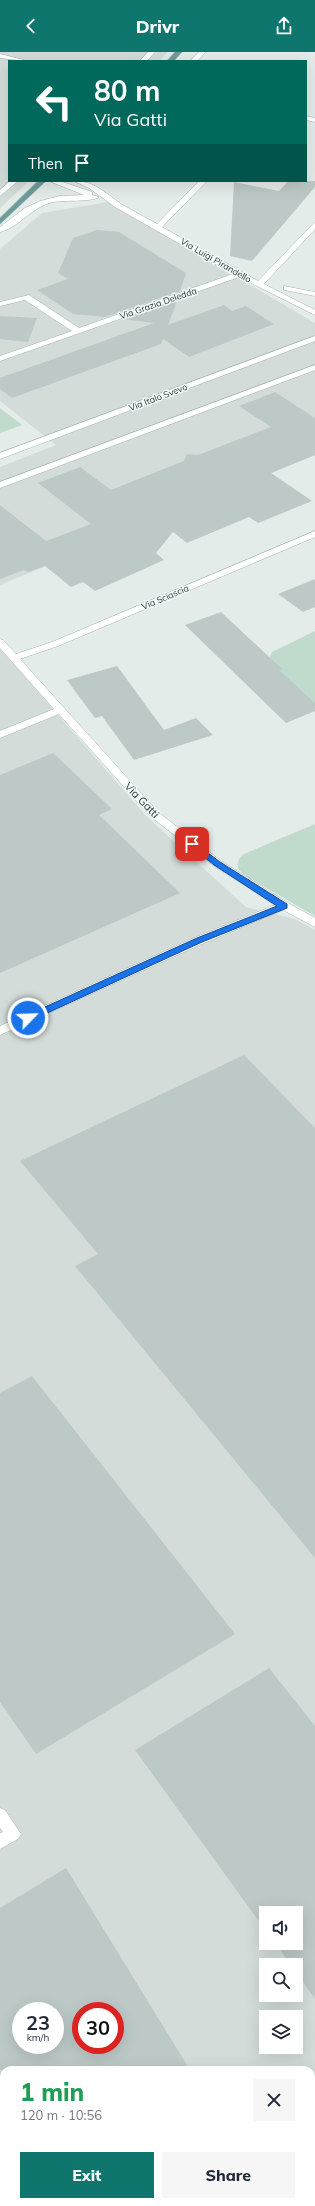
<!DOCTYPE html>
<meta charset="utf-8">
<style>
body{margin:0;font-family:Mulish,sans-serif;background:#f6f6f7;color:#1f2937;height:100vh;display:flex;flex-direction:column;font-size:15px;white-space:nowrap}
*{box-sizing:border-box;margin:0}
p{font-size:13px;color:#747a83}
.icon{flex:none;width:22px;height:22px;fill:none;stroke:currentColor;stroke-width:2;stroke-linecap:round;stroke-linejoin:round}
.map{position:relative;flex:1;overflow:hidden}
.side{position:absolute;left:0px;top:2014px;width:315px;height:140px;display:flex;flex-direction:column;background:#fff;border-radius:12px 12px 0 0;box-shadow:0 4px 16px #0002}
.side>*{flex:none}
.guide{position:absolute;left:8px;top:8px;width:299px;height:122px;border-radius:0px;box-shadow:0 4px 16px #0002;background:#00695c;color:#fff;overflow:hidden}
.buttons{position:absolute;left:259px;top:1854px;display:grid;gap:8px}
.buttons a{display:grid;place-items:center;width:44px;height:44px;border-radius:0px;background:#fff;box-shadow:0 4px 16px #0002;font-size:20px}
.speed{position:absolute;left:12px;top:1950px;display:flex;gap:8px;font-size:20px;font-weight:700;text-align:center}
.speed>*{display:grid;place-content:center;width:52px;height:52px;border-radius:50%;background:#fff;box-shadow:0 4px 16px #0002;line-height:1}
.speed small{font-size:10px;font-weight:400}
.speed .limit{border:6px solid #d22;background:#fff;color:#111}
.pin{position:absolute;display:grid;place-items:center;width:34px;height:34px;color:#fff;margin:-17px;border-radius:8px;box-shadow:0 2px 6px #0006}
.me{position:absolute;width:44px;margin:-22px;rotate:66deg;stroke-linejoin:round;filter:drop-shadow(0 0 3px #0008)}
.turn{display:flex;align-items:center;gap:14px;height:84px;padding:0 20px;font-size:18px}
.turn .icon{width:52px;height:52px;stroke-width:2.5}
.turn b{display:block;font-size:28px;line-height:34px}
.then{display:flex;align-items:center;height:38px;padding:0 20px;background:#0003;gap:8px;font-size:15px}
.round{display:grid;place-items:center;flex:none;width:42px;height:42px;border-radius:0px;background:#f6f6f7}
.overview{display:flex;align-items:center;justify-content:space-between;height:68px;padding:0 20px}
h1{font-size:24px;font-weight:800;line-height:30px;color:#1e9e55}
.primary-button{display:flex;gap:8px;margin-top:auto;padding:8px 20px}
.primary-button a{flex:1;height:46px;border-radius:0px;background:#0f766e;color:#fff;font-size:16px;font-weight:800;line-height:46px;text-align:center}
.primary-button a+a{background:#f6f6f7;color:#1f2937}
header{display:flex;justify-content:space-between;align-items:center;height:52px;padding:0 20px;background:#0f766e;color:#fff;font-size:18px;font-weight:800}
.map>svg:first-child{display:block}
</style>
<header><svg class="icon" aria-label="back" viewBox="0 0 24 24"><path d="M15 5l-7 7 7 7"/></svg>Drivr<svg class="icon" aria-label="share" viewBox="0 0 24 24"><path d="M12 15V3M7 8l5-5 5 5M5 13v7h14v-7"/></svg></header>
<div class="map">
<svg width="315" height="2154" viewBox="0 0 315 2154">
<rect width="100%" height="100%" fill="#e4ecea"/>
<g fill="#d3dcd9" fill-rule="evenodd">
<polygon points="0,0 168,0 159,9 9,9 9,129 29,129 0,156"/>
<polygon points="108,150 315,271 315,403 0,533 0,415 56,393 0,349 0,197 42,161"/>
<path d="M0,596l146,168 100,91 49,12 20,11v1267l-4,3v-130h-307v132h304l-5,4h-303zM266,1861h30v30h-30zM266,1913h30v30h-30zM21,1959h34v34h-34zM81,1959h34v34h-34zM266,1965h30v30h-30z"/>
</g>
<g fill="#c0dacc">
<polygon points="0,356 22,373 0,381"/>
<polygon points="315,579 315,657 269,607 272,600"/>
<path d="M315,772v92l-71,-41c-8,-7 -9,-14 0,-21z"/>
</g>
<g fill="#bdc9c7" fill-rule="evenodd">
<polygon points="288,129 315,129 315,135 252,209 230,204 234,130 279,139"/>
<polygon points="97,178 119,180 186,221 180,239 105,265 73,262 37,238 68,227 58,221 73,186"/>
<polygon points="177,249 168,273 224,253 232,259 246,254 274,272 189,305 163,287 161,292 12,346 0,337 0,326 154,271 123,267"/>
<polygon points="0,264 37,266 28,290 0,287"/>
<polygon points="275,340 315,366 315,403 271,421 312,449 258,471 249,465 187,491 173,480 156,501 164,508 95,539 83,530 71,535 45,514 28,520 24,518 0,527 0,453 46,489 91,472 38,431 80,415 111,438 184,409 187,402 198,403 271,375 239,354"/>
<polygon points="315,527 315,555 303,560 278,542"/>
<polygon points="221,560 282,617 279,618 315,651 315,659 286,671 185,573"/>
<polygon points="117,614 164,678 196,666 213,683 134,708 102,664 95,666 67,628"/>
<polygon points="53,701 112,757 99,763 180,841 0,921 0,723"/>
<polygon points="244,1003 315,1076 315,1506 75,1214 98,1202 20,1109"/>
<polygon points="32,1324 235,1582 36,1702 0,1650 0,1341"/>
<polygon points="269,1616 315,1674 315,1947 296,1920 296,1913 291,1913 275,1891 296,1891 296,1861 266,1861 266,1879 135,1698"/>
<path d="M66,1816l124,202h-190v-162zM21,1959h34v34h-34zM81,1959h34v34h-34z"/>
</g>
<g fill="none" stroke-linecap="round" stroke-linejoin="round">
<defs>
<g id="minor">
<polygon points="148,0 155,0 147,9 140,9"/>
<polygon points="199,0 206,0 197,9 190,9"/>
<polygon points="0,2 24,8 25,9 0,6"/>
<polygon points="306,64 315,66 315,70 306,68"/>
<polygon points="10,129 18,129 0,144 0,138"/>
<path d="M49,129h11l32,11v3l7,2c-6,5 -36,3 -46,5 -22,5 -33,25 -53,30v-5l25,-19 15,-7 20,-5 24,-1z"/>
<path d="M74,129c21,0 31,12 47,23 12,7 24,13 36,20l42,-43h8l-45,46 96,54 57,-59v7l-51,55 51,26v5l-76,-38 -239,84v-5l72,-25 -47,-31 -25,6v-4l29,-7 50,33 154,-54 -118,-67 -26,-19z"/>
<polygon points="284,234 315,240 315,244 284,238"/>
<polygon points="315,284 315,289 0,407 0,401"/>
<polygon points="315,313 315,318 0,436 0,430"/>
<polygon points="315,479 315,485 58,594 20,607 158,760 221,809 288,851 315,866 315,875 283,858 204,891 0,983 0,974 196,885 275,853 213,813 150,764 59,662 0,686 0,679 54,657 0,596 0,587 3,588 16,602 52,590"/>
<polygon points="0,1756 5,1758 21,1782 18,1787 0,1797 0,1781 3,1780 0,1776"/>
</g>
<g id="major">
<polygon points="175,0 182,0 174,9 167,9"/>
<polygon points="38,129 46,129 0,172 0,166"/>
</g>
</defs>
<use href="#minor" stroke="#a7b4b2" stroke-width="1"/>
<use href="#major" stroke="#c2c8c8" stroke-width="1"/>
<use href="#minor" fill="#fff" fill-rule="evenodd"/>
<use href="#major" fill="#6e9c9a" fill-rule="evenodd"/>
</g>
<polygon fill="#1a73e8" stroke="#114b97" points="192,789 220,810 287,852 287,856 202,890 32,968 25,968 25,964 197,886 277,854 214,813 189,793 189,790"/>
<g text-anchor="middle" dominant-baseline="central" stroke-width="3" stroke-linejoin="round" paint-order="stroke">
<g font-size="9" fill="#263c3a" stroke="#f4f9f7">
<text transform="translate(216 208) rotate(30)">Via Luigi Pirandello</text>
<text transform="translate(158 251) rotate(-19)">Via Grazia Deledda</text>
<text transform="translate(158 345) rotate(-21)">Via Italo Svevo</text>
<text transform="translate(165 545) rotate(-23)">Via Sciascia</text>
</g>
<g font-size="11" fill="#263c3a" stroke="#f4f9f7">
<text transform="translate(142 748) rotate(46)">Via Gatti</text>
</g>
</g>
</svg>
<div class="buttons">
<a><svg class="icon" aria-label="sound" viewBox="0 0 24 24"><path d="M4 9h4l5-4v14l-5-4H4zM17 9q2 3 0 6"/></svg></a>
<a><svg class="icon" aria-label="search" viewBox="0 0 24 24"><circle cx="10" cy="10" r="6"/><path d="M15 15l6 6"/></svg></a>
<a><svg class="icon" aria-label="layers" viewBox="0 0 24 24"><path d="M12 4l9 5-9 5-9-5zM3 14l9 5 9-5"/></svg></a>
</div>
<div class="speed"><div>23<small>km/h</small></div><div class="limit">30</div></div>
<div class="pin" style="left:192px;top:792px;background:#d93025"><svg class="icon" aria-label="arrive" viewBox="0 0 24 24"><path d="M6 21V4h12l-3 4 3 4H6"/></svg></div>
<svg class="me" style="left:28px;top:966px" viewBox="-20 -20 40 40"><circle r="17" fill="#1a73e8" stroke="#fff" stroke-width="3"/><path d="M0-11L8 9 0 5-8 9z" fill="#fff"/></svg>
<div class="guide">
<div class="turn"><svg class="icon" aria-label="left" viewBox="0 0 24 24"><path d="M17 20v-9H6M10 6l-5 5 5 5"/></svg><div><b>80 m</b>Via Gatti</div></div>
<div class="then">Then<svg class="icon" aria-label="arrive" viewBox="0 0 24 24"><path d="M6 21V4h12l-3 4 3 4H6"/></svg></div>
</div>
<section class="side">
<div class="overview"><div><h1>1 min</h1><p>120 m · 10:56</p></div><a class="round"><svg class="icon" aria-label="close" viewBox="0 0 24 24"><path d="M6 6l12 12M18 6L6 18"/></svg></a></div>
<div class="primary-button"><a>Exit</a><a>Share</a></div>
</section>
</div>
